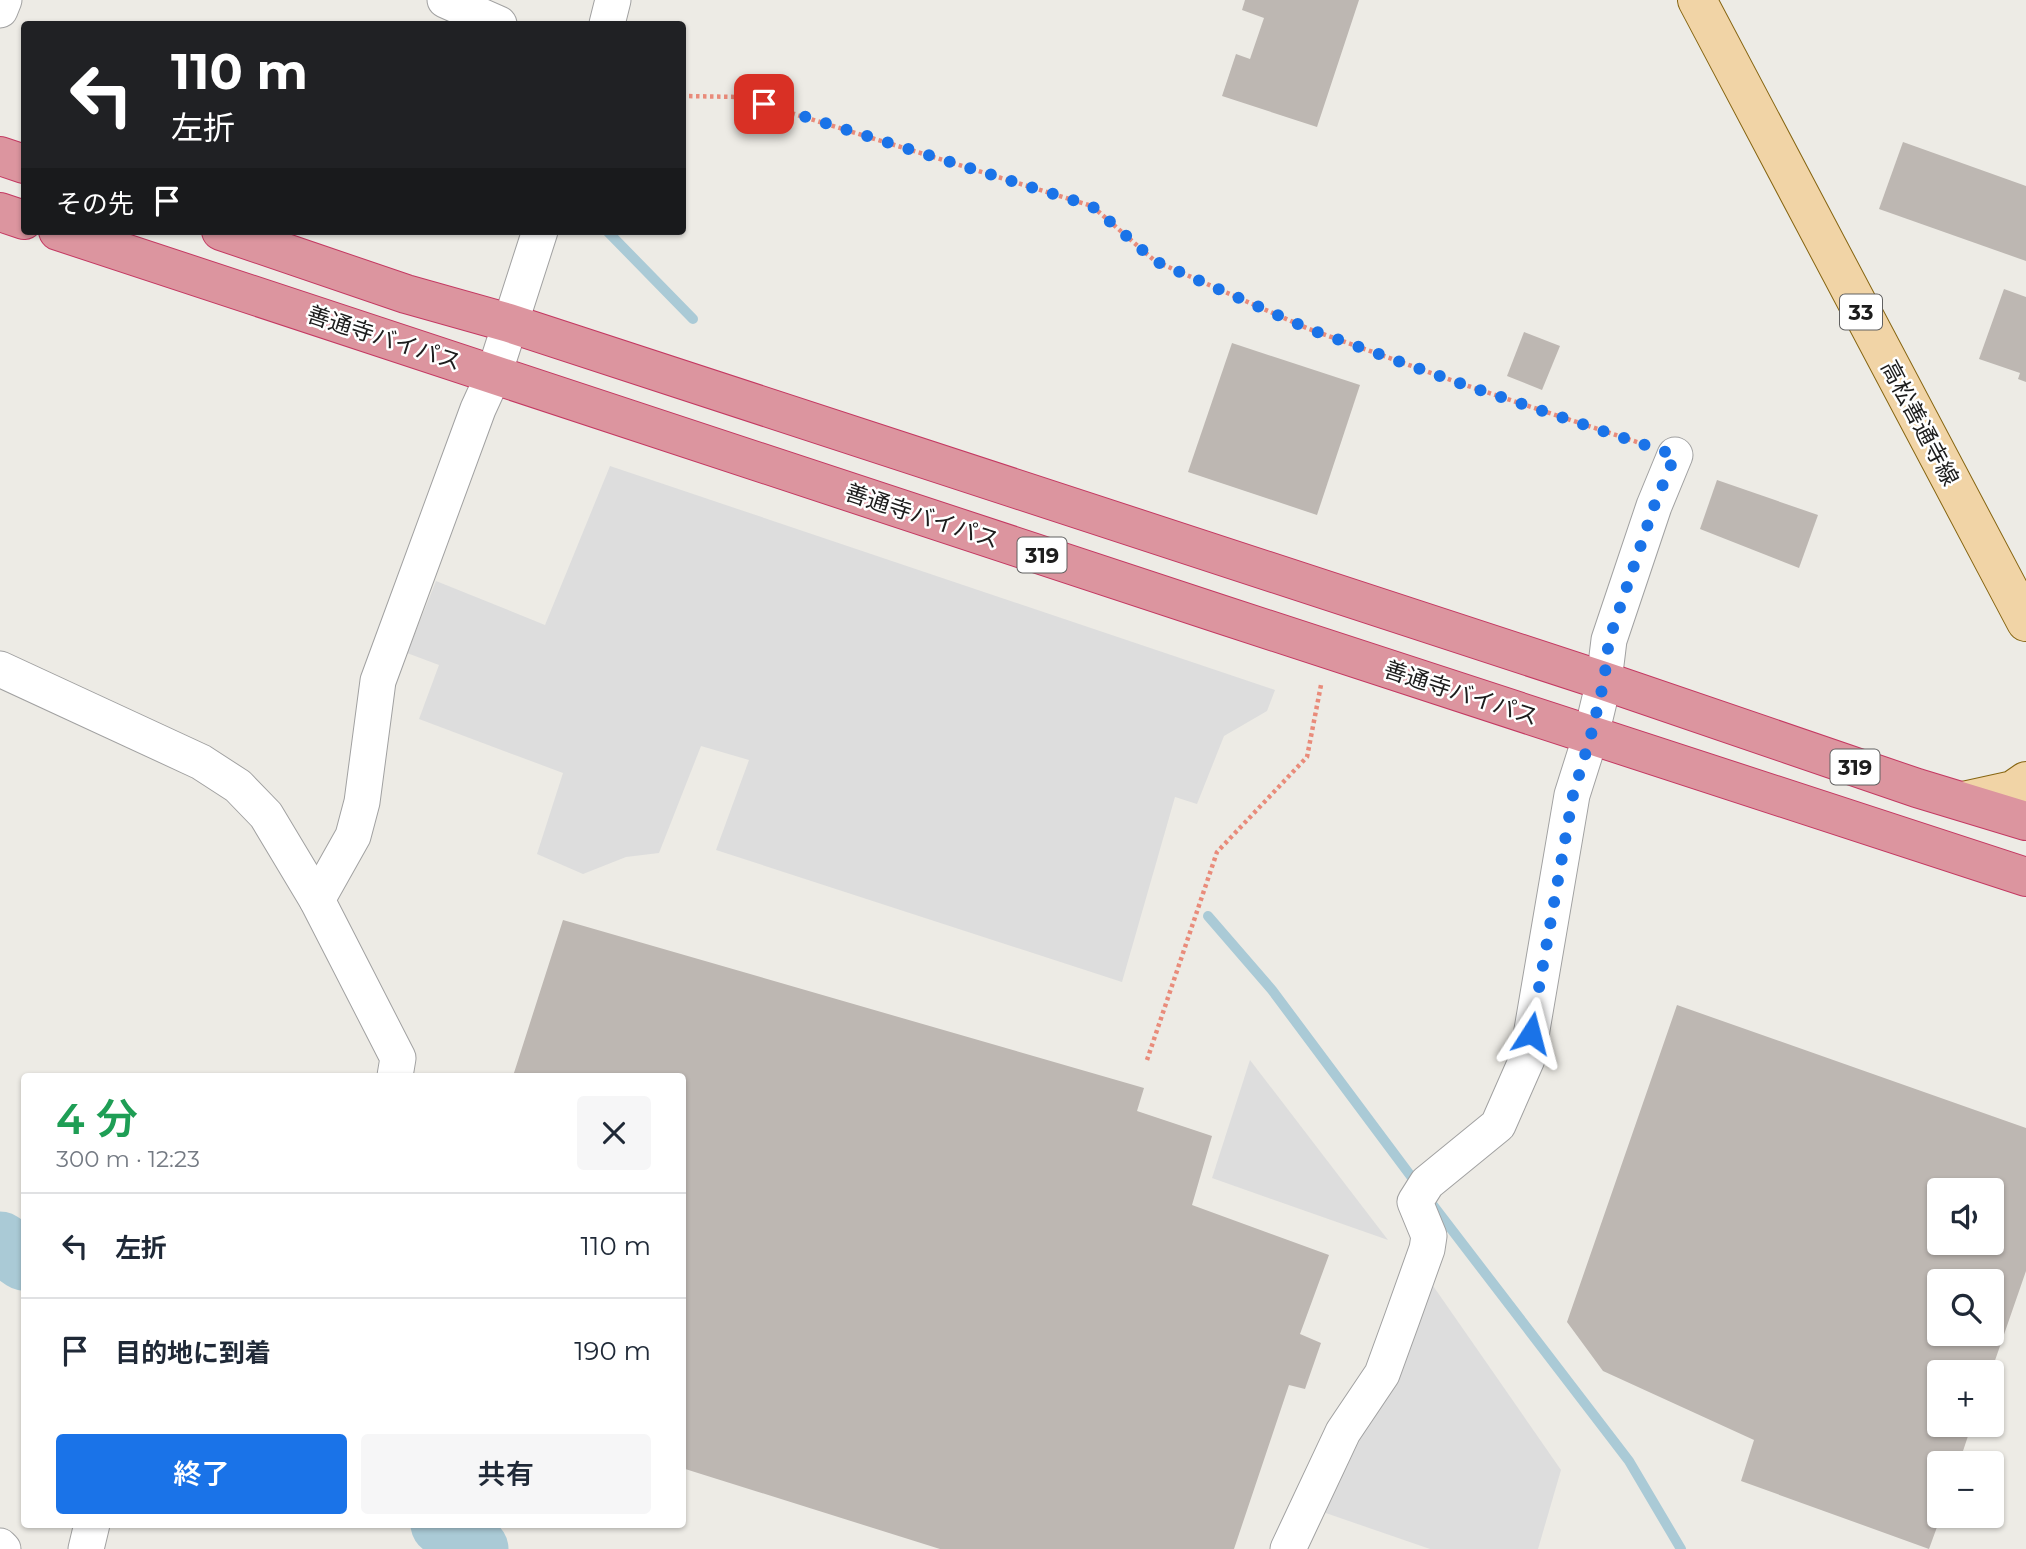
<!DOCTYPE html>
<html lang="ja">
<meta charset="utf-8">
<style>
body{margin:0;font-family:Montserrat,"Noto Sans JP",sans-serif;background:#f6f6f7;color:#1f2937;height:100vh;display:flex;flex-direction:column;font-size:26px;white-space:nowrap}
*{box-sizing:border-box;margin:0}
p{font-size:23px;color:#747a83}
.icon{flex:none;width:38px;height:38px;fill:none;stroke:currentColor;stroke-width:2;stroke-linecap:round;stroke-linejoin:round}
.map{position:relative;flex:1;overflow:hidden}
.drawer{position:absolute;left:21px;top:1073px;width:665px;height:455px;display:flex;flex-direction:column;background:#fff;border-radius:7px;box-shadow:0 2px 5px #0004}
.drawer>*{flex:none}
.banner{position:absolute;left:21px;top:21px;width:665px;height:214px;border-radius:7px;box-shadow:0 2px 5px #0004;background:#202124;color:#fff;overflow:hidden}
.fabs{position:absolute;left:1927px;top:1178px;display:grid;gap:14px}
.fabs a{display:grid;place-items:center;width:77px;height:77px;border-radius:7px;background:#fff;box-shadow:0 2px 5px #0004;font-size:35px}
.pin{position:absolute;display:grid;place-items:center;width:60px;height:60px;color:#fff;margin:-30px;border-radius:14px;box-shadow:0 4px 10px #0006}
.me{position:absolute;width:77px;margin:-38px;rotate:9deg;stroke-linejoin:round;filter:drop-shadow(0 0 5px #0008)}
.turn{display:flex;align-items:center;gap:24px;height:147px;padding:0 35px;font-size:32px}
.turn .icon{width:91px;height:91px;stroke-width:2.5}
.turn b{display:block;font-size:49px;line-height:60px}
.then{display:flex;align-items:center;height:66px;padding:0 35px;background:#0003;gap:14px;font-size:26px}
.round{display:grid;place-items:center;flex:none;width:74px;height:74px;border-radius:7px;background:#f6f6f7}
.overview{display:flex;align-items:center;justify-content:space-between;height:119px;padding:0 35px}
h1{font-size:42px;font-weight:600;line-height:52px;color:#1e9e55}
.primary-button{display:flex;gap:14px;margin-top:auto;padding:14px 35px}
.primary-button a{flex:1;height:80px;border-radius:7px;background:#1a73e8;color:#fff;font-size:28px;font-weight:600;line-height:80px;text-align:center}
.primary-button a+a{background:#f6f6f7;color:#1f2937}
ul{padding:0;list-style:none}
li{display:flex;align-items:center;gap:21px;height:105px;padding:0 35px;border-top:2px solid #e0e1e3}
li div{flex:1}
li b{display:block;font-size:26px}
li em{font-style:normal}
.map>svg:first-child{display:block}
</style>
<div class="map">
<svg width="2026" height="1549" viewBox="0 0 2026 1549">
<rect width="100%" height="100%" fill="#edebe5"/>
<g fill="#ddd">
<polygon points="610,466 1275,690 1267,711 1224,736 1197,804 1175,797 1122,982 716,850 749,760 701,746 659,853 626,857 583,874 537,854 563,773 419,719 439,665 407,653 436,581 545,625"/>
<polygon points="1250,1060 1388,1240 1212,1178"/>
<polygon points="1429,1280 1561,1470 1538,1549 1430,1549 1317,1510"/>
</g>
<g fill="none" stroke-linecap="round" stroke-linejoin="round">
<g stroke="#aacad6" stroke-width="10">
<polyline points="607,231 693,319"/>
<polyline points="1208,916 1272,990 1419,1187"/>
<polyline points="1429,1200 1629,1461 1681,1549"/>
</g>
<g stroke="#aacad6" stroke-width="63">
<polyline points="0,1243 24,1259"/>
<polyline points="442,1524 477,1549"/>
</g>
</g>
<g fill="#bdb7b2" fill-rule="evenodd">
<polygon points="1245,0 1359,0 1317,127 1222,96 1236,54 1250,59 1264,18 1242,10"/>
<polygon points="1903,142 2026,186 2026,261 1879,209"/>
<polygon points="2004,289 2026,297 2026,382 2018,379 2020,373 1979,359"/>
<polygon points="1524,332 1560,346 1542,390 1507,376"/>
<polygon points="1232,343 1360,385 1317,515 1188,472"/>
<polygon points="1717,480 1818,515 1799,568 1700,529"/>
<polygon points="563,920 1144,1088 1137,1111 1212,1136 1192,1205 1329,1255 1300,1334 1321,1343 1305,1389 1289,1385 1234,1549 940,1549 682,1468 682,1076 513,1076"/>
<path d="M1677,1005l349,123v143l-35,101h-52v52h33l-13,39h-20v53h2l-12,33 -188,-68 13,-41 -151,-69 -36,-49zM1939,1190h53v52h-53zM1939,1281h53v53h-53z"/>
</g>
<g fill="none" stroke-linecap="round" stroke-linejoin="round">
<defs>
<g id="street">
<polyline points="445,0 499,24"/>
<polyline points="0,10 4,0"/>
<polyline points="607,24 613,0"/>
<polyline points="0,669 201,762 238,786 266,815 317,900 398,1058 395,1076"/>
<polyline points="317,900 353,836 362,802 378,681 478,409 494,374 540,231"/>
<polyline points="0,1546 3,1549"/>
<polyline points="86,1549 92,1524"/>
<polyline points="1288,1549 1343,1432 1382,1374 1402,1319 1427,1249 1429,1236 1415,1202 1427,1183 1498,1125 1527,1059 1572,795 1591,735 1604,681 1609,640 1654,506 1675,455"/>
</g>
<g id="primary">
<polyline points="1697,0 2026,622"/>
<polyline points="1963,801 2013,790 2026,781"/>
</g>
<g id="highway">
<polyline points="0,156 24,164"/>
<polyline points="0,212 24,220"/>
<polyline points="58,231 1220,614 2026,877"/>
<polyline points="221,231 406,294 509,323 1604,681 1917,788 2026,821"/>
</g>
</defs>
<use href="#street" stroke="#a1a1a1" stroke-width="37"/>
<use href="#primary" stroke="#866511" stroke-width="40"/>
<use href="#highway" stroke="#c43962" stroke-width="40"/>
<g stroke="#e98b7a" stroke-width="4.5" stroke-dasharray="3.5 3.5" stroke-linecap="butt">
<polyline points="682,96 739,97 1092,206 1155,261 1309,329 1459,383 1643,444"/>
<polyline points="1147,1060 1217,852 1307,757 1321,685"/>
</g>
<use href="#street" stroke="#fff" stroke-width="35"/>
<use href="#primary" stroke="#f1d4a6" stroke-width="38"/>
<use href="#highway" stroke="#dc959f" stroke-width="38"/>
</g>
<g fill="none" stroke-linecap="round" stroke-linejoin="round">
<polyline stroke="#1a73e8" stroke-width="12" stroke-dasharray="0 21.6" points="764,104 1092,206 1155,261 1309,329 1459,383 1675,455 1654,506 1609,640 1604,681 1591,735 1573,795 1531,1033"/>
</g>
<g text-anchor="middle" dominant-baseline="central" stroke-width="5" stroke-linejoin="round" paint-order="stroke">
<g fill="#fff" stroke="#616161" stroke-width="2">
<rect x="1840" y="294.5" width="42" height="35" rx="5"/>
<rect x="1017.5" y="537.5" width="49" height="35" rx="5"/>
<rect x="1830.5" y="749.5" width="49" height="35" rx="5"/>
</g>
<g font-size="21" font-weight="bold" fill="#1d1d1d">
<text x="1861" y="312">33</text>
<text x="1042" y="555">319</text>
<text x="1855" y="767">319</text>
</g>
<g font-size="23" fill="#1d1d1d" stroke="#fff">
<text transform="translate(384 338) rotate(18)">善通寺バイパス</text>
<text transform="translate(1920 423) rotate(62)">高松善通寺線</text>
<text transform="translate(922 516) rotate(18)">善通寺バイパス</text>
<text transform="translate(1461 693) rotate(18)">善通寺バイパス</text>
</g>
</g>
</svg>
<div class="fabs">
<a><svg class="icon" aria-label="sound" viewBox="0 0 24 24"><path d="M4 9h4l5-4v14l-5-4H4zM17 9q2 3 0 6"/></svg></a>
<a><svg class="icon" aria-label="search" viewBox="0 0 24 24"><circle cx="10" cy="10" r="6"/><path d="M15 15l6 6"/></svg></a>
<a>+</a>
<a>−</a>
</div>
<div class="pin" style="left:764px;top:104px;background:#d93025"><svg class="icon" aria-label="arrive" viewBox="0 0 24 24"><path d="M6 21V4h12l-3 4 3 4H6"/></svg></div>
<svg class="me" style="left:1531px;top:1033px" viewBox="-20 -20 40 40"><path d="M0-17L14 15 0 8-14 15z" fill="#1a73e8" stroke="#fff" stroke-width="4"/></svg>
<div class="banner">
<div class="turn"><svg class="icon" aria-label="left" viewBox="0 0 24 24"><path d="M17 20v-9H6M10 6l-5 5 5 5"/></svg><div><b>110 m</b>左折</div></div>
<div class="then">その先<svg class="icon" aria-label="arrive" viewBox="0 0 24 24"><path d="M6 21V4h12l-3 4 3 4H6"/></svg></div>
</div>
<section class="drawer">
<div class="overview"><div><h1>4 分</h1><p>300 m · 12:23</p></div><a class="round"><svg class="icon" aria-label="close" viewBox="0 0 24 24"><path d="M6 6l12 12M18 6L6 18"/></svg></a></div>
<ul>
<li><svg class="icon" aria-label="left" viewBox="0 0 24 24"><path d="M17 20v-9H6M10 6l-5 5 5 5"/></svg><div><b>左折</b></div><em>110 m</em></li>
<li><svg class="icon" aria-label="arrive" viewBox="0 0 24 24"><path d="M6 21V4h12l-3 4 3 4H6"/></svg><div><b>目的地に到着</b></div><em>190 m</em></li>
</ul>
<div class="primary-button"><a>終了</a><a>共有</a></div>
</section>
</div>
